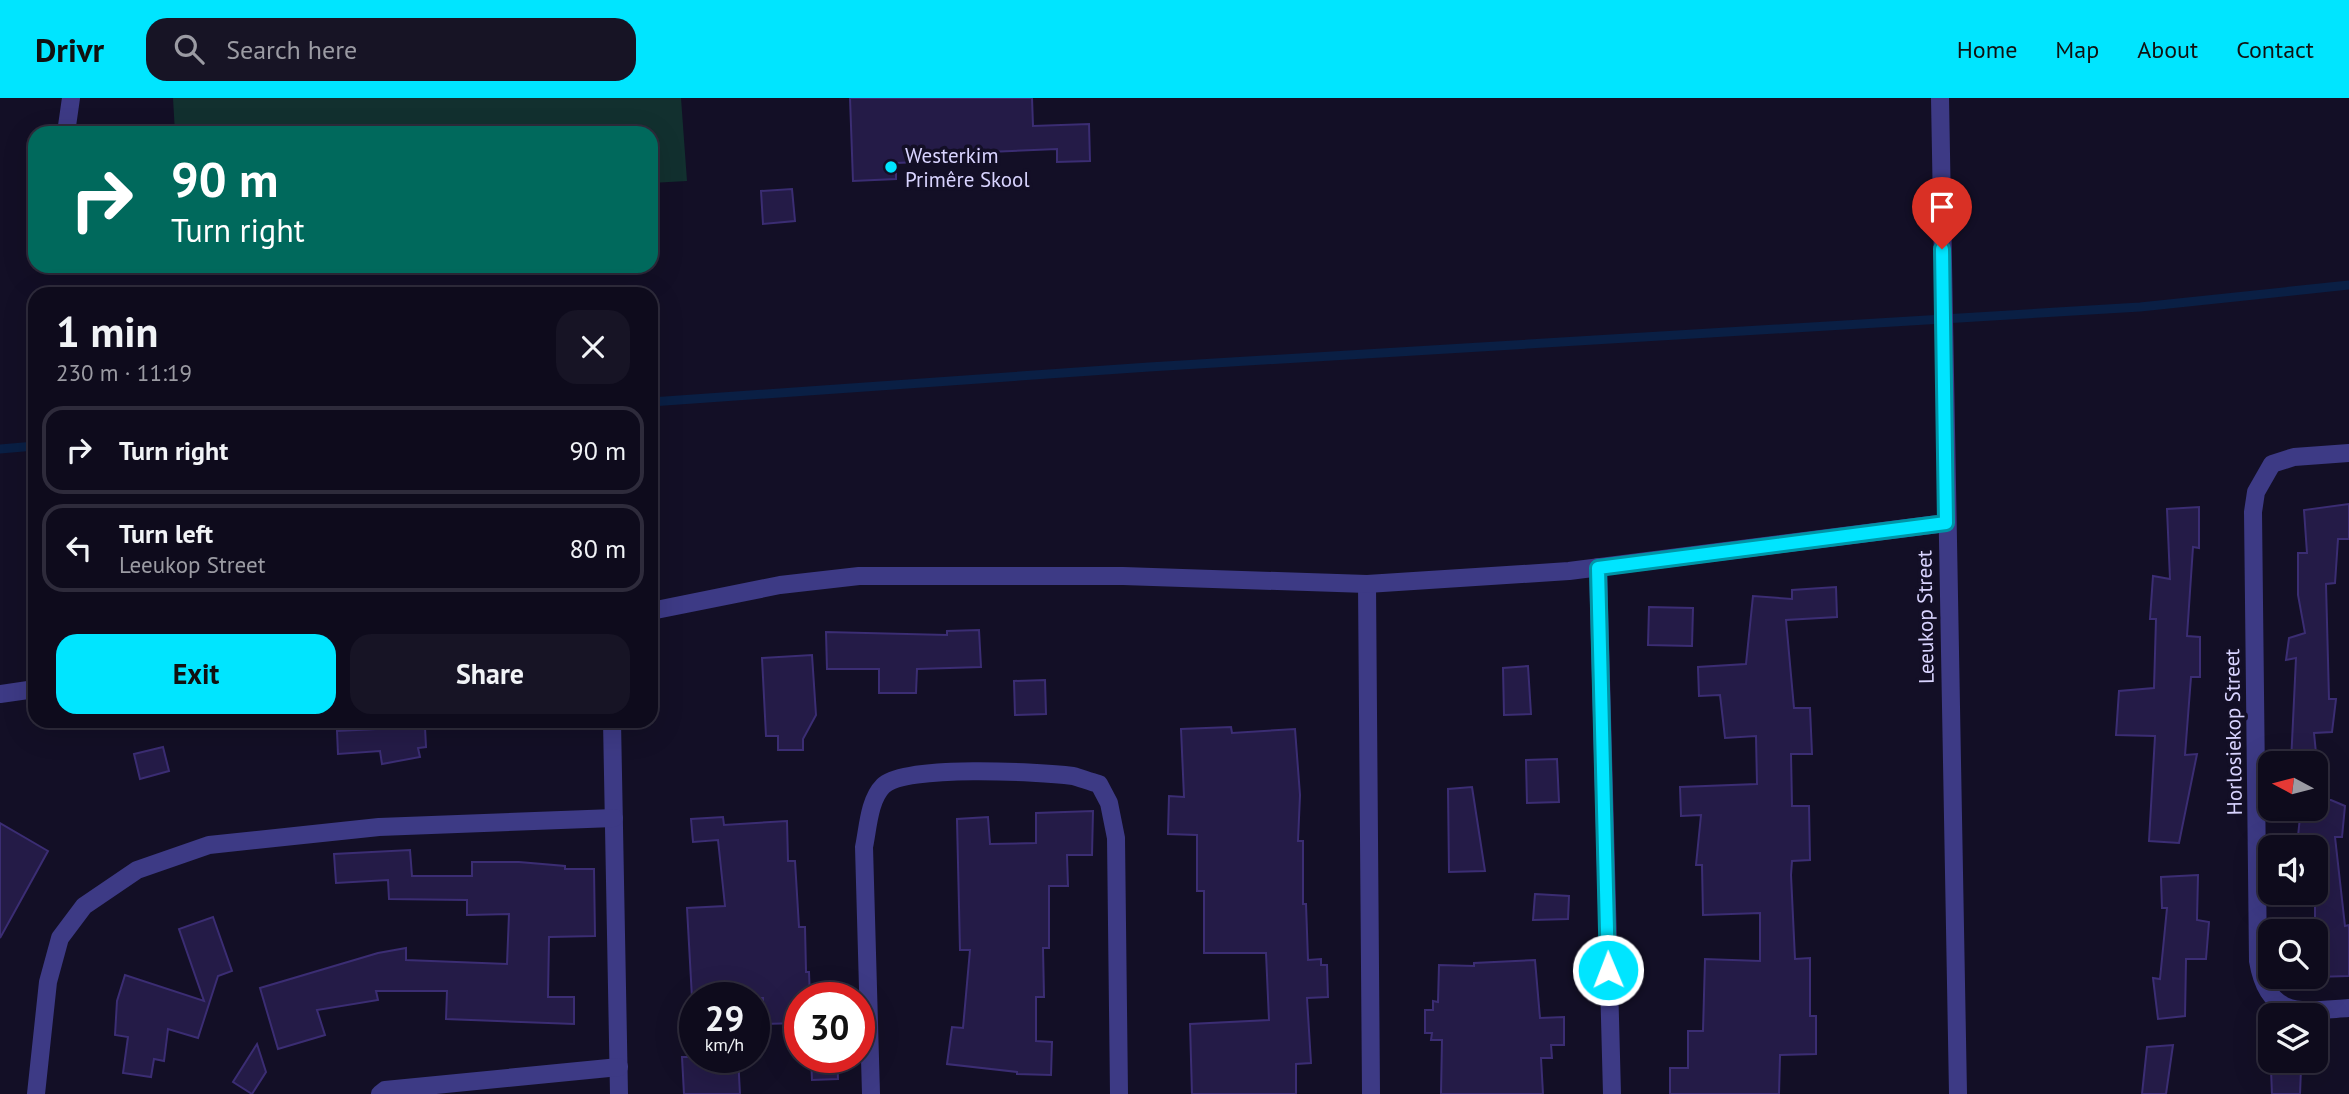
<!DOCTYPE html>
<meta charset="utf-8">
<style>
body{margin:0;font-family:"PT Sans",sans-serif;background:#171425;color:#f1f3f6;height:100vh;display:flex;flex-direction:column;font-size:26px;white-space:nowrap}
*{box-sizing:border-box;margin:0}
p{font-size:23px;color:#9b9ba3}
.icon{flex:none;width:38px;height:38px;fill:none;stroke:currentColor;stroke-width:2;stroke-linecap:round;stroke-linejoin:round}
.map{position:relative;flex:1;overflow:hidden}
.side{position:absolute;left:28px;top:189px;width:630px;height:441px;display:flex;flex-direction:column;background:#0e0b1c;border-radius:21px;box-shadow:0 7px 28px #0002,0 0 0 2px #2e2b3b}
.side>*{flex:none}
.banner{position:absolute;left:28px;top:28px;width:630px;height:147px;border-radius:21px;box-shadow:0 7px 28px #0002,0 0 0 2px #2e2b3b;background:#00695c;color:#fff;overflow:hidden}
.needle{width:46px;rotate:277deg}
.tools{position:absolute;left:2258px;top:653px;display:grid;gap:14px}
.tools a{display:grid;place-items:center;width:70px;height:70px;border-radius:14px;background:#0e0b1c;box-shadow:0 7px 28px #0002,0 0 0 2px #2e2b3b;font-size:35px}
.speed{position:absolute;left:679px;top:884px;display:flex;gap:14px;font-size:35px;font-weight:700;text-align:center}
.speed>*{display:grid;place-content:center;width:91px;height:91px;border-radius:50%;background:#0e0b1c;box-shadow:0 7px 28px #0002,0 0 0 2px #2e2b3b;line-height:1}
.speed small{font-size:18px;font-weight:400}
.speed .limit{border:10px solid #d22;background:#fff;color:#111}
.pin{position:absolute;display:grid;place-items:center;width:60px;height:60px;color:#fff;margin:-72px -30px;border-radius:50% 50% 50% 0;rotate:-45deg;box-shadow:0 0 7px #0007}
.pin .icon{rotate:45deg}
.me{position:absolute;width:77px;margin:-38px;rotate:359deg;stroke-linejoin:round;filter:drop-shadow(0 0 5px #0008)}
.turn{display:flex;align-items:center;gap:24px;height:147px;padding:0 28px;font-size:32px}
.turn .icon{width:91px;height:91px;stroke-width:2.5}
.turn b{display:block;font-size:49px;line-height:60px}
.round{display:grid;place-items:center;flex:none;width:74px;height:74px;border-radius:21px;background:#171425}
.headline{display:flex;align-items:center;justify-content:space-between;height:119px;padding:0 28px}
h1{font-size:42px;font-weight:600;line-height:52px}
.action{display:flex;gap:14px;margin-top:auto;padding:14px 28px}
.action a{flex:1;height:80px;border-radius:21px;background:#00e5ff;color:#111;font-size:28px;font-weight:600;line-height:80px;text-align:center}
.action a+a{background:#171425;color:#f1f3f6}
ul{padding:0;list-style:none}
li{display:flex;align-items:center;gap:21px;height:88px;margin:0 14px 10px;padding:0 14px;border:4px solid #2e2b3b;border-radius:21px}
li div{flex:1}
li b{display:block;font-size:26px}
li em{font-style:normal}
header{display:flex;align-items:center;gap:42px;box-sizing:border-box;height:98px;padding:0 35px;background:#00e5ff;color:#111}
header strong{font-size:33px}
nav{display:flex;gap:38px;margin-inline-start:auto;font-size:24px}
.search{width:490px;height:63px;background:#171425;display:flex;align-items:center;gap:18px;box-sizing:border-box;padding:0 24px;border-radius:21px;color:#9b9ba3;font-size:26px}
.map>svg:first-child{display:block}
</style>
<header>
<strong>Drivr</strong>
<div class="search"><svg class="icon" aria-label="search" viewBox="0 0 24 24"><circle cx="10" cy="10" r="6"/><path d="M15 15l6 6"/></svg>Search here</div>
<nav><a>Home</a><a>Map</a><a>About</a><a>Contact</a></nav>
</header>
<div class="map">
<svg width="2349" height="996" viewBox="0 0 2349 996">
<rect width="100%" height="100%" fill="#130f26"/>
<polygon fill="#12302f" points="173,0 681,0 687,83 651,85 651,35 175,35"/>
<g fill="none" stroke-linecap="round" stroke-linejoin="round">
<g stroke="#0a1f44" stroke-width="9">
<polyline points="651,304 1149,269 2140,209 2349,187"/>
<polyline points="0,351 35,348"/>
</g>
</g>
<g fill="#241b47" stroke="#3b2d73" stroke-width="2">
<polygon points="850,0 1032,0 1033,28 1089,26 1090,63 1057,64 1057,51 964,55 965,62 896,65 896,81 853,83"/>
<polygon points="792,91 795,123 763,126 761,93"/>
<polygon points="2349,406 2349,441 2338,441 2335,485 2326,486 2329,601 2336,601 2332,634 2314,635 2317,665 2291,665 2296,560 2286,562 2289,540 2305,535 2298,497 2298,455 2307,455 2304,412"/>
<polygon points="2199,409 2199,450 2193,449 2187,538 2200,539 2200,579 2191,579 2185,657 2197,656 2179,745 2149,743 2155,638 2116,637 2119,593 2154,590 2156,521 2150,521 2153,478 2170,481 2167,411"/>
<polygon points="1836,489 1837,519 1786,522 1794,610 1810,610 1812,656 1791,656 1792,708 1809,708 1810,762 1792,763 1791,777 1795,861 1810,860 1810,918 1816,918 1816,956 1780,957 1779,996 1670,996 1670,970 1688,970 1688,933 1703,933 1705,861 1760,863 1760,815 1703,817 1702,767 1696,767 1701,717 1681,718 1680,689 1757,686 1756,638 1725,640 1720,597 1699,598 1698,569 1746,566 1753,498 1792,501 1792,492"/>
<polygon points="1649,509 1693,510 1692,548 1648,547"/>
<polygon points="979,532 981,569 917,571 916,595 879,595 879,571 827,571 826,534 947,537 947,533"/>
<polygon points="812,557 816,617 803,641 803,652 778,652 778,638 766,638 762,560"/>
<polygon points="1528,568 1531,616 1504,617 1503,570"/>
<polygon points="1045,582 1046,616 1015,617 1014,583"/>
<polygon points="375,623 413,623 414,630 425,629 426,649 418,650 420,659 382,666 380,653 338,656 337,633 376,631"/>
<polygon points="1231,629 1232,635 1295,631 1300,697 1298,743 1303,743 1303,806 1306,806 1308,862 1321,861 1321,867 1327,867 1328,899 1307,900 1311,965 1296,966 1296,996 1192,996 1190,926 1269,922 1266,855 1204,855 1204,793 1197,793 1197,737 1168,736 1169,698 1184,699 1181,631"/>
<polygon points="163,649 169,673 140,681 134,656"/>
<polygon points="1557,661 1559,704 1527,705 1526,662"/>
<polygon points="1472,689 1485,773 1449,774 1448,691"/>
<polygon points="2315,702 2331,702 2345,708 2342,739 2335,739 2345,828 2349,827 2349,878 2315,879 2315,738 2298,738 2301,710 2315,710"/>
<polygon points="1093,713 1092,757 1067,757 1068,788 1049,788 1049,850 1043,850 1044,899 1036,899 1036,943 1052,944 1051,977 1017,976 1017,974 947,966 952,929 963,930 970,852 960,852 957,721 988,719 990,746 1036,745 1036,715"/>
<polygon points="723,719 724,727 787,723 788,763 795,763 799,829 805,829 806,874 809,874 810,900 800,900 800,925 763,926 763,900 692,900 687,810 725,808 718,742 693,744 691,721"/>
<polygon points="0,725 48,753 0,840"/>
<polygon points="410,752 412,778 472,778 472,764 519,764 565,768 565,771 594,771 595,838 549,839 548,899 574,899 574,926 446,921 447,893 376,893 378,902 317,912 325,937 278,951 260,890 378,855 406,850 406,862 507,866 509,816 467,817 467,802 389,801 388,782 336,785 334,756"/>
<polygon points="2198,777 2197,822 2209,824 2206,861 2186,861 2185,918 2158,921 2153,880 2160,881 2167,810 2162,810 2161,779"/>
<polygon points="1535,796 1569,798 1568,821 1533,822"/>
<polygon points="213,819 232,873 218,878 198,940 168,931 164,963 154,961 151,979 123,975 128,939 115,937 117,903 125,877 204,903 179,831"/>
<polygon points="1535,862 1540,920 1564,919 1564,947 1551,947 1552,960 1541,960 1543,996 1441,996 1442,942 1431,942 1432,935 1425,935 1425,912 1433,912 1433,903 1438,904 1439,867 1474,868 1474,865"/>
<polygon points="257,946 266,974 252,996 233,984"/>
<polygon points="2173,947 2166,996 2142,996 2147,949"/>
<polygon points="682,959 738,959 740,996 684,996"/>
<polygon points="811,959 837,959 838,981 812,982"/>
<polygon points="2301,971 2300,996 2272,996 2271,972"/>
</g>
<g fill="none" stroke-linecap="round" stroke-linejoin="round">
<g stroke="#3d3a85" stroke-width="18">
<polyline points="66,35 71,0"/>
<path d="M2349,355l-55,4 -22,7 -16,28 -3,20 5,449c10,59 44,50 91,47"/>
<polyline points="1598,469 1612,996"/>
<polyline points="1367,486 1371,996"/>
<polyline points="651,513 780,487 859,478 1123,478 1367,486 1569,473 1946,425"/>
<polyline points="0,596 35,591"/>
<polyline points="612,623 619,996"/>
<polyline points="36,996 48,884 60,840 84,808 137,772 209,747 379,729 614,720"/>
<polyline points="380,996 385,992 619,969"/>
<path d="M871,996l-7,-247c4,-19 5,-47 19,-61 21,-22 157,-14 190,-10 8,2 17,6 26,8l10,19 7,35 3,256"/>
</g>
<polyline stroke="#3d3a85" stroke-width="18" points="1940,0 1958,996"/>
</g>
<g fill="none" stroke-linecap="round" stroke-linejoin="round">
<defs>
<polyline id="route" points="1608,872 1598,470 1946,425 1942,151"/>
</defs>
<use href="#route" stroke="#0095a6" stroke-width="18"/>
<use href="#route" stroke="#00e5ff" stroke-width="12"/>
</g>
<circle fill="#00e5ff" stroke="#130f26" stroke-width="2.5" cx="891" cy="69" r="7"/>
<g text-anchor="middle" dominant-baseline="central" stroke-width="7" stroke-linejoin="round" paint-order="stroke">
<g font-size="21" fill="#d9d4ff" stroke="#130f26" text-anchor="start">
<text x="905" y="57">Westerkim<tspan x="905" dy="24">Primêre Skool</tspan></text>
</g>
<g font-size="21" fill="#d9d4ff" stroke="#130f26">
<text transform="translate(1925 519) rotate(-91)">Leeukop Street</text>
<text transform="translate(2233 634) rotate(-91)">Horlosiekop Street</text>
</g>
</g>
</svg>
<div class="tools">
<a><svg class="needle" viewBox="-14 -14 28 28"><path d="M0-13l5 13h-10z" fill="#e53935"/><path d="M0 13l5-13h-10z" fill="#9b9ba3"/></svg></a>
<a><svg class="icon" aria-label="sound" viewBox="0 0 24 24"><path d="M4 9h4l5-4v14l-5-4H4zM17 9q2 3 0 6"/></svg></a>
<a><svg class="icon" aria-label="search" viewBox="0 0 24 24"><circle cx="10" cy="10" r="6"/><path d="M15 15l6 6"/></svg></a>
<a><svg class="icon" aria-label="layers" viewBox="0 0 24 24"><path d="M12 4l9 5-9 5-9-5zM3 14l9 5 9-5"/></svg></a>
</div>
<div class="speed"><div>29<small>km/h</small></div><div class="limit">30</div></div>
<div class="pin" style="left:1942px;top:151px;background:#d93025"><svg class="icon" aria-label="arrive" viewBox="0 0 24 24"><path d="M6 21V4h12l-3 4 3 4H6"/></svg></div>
<svg class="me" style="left:1608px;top:872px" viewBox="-20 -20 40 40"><circle r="17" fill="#00e5ff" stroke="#fff" stroke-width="3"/><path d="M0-11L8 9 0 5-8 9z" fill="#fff"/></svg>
<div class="banner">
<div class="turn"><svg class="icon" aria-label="right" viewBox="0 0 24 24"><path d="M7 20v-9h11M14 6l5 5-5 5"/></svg><div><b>90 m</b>Turn right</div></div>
</div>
<section class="side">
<div class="headline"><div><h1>1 min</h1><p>230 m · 11:19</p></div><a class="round"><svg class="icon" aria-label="close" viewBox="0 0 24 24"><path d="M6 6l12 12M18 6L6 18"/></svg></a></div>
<ul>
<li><svg class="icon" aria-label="right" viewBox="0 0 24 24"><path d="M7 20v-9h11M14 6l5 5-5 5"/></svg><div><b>Turn right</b></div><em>90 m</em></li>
<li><svg class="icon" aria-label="left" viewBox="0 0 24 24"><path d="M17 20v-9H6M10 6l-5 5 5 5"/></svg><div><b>Turn left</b><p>Leeukop Street</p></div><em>80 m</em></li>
</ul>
<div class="action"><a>Exit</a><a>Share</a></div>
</section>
</div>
